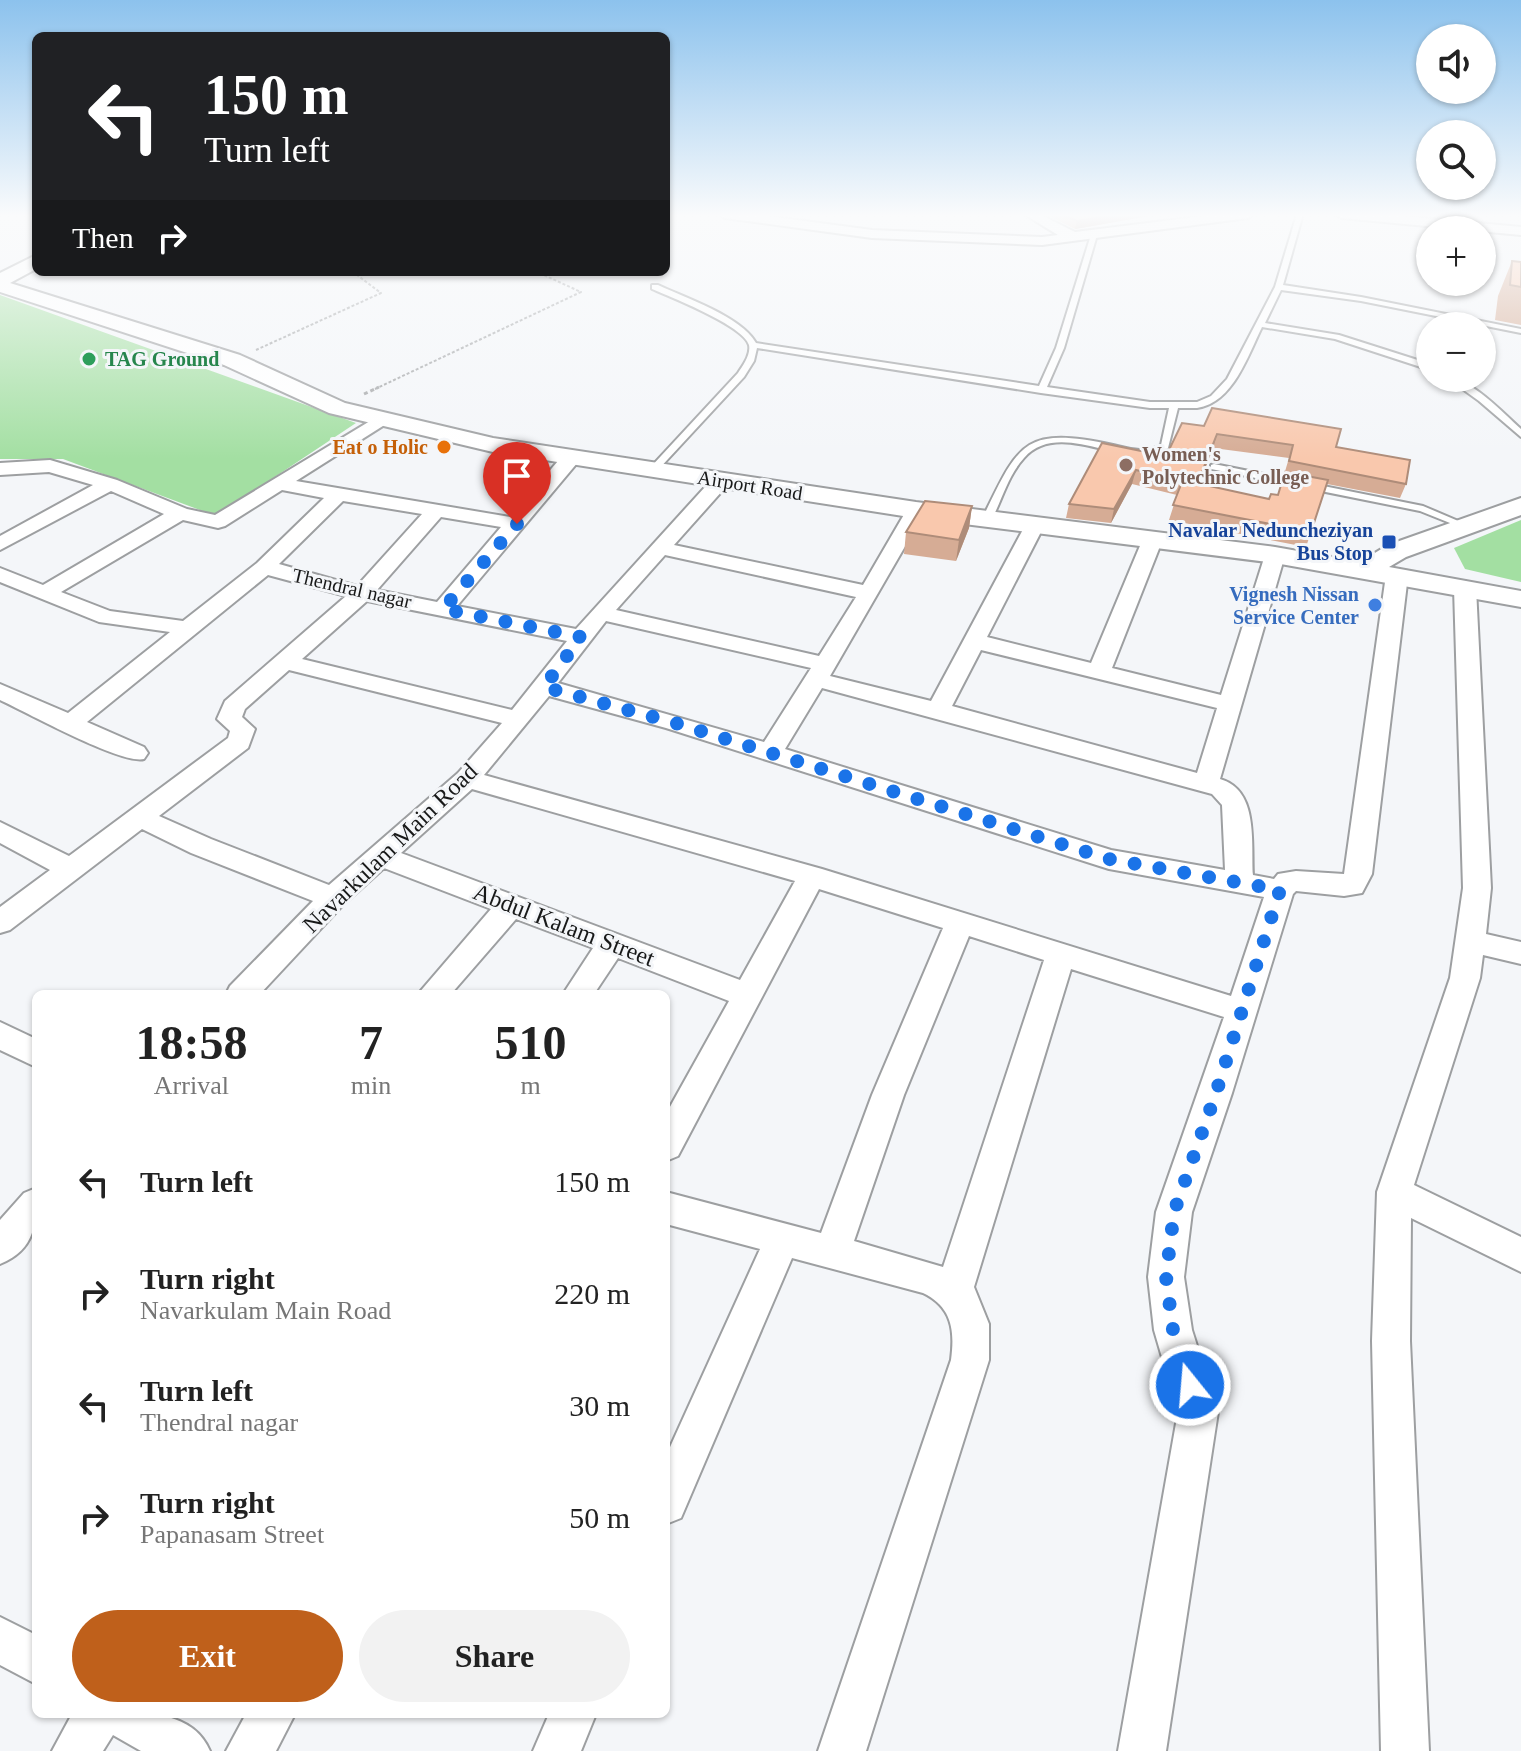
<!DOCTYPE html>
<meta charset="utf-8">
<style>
body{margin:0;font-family:Georgia,serif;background:#f2f2f2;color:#222;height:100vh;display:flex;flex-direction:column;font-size:30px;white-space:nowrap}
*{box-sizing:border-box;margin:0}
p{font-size:26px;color:#767676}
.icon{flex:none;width:44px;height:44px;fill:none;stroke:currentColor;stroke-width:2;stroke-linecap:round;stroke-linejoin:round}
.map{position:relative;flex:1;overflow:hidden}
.side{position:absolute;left:32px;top:990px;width:638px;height:728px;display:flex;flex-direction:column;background:#fff;border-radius:12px;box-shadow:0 2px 6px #0004}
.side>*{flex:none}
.guide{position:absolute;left:32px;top:32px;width:638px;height:244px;border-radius:12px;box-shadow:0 2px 6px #0004;background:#202124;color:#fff;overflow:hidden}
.fabs{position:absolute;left:1416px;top:24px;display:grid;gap:16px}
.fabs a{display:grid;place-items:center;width:80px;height:80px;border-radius:50%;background:#fff;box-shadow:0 2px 6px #0004;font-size:40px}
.pin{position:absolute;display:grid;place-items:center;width:68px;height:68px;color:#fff;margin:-82px -34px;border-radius:50% 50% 50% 0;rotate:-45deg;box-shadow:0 0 8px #0007}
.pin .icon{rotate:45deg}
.me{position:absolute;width:88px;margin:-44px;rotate:343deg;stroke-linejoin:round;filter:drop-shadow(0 0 6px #0008)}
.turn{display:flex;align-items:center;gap:28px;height:168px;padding:0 40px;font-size:36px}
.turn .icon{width:104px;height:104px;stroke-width:2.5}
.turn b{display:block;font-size:56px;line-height:68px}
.then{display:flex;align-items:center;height:76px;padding:0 40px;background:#0003;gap:16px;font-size:30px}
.eta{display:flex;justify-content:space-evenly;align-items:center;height:136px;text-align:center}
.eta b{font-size:48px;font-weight:600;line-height:56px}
.cta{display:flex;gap:16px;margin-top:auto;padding:16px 40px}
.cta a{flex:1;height:92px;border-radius:48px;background:#bf601b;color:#fff;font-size:32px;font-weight:600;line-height:92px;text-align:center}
.cta a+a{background:#f2f2f2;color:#222}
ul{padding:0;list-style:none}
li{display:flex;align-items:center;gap:24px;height:112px;padding:0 40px}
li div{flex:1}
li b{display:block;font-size:30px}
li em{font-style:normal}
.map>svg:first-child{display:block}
</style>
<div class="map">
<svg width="1521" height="1751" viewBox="0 0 1521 1751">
<rect width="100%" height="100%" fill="#f4f6f9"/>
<g fill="#a3dfa2">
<polygon points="0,295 356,423 216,516 63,459 0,459"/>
<polygon points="1521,520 1521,582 1465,569 1454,548"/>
</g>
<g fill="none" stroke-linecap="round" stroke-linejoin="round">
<defs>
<g id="service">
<path d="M1297,214h6l-20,71 78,12 160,32v4l-160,-32 -80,-11 -16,33 74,12 91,29v6l-95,-31 -73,-12c-14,28 -29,76 -65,81 -6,0 -13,0 -19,0l-10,40c-9,5 -18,9 -29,9 -35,-3 -86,-32 -115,1 -15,16 -22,41 -32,61l-5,3 -5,-3c37,-76 41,-93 131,-74 17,4 31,9 48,0l8,-37h-19l-109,-15 -284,-45 -3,13 -10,16 -88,95 -8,-2 90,-97c5,-8 13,-18 11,-28 -5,-19 -78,-48 -97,-56v-4h6c27,13 83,31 98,58l283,43 17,-38 35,-113 3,-2 3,2 -33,113 -17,39 103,15h47l14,-6 16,-17 48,-92z"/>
<path d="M1447,378c24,0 56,35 74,51v8l-42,-36z"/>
<polygon points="1214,464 1423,506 1470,526 1465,529 1420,511 1211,469 1211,465"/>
</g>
<g id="minor">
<polygon points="718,214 752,214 872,230 1042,237 1058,235 1024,214 1039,214 1075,232 1220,214 1255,214 1248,218 1042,245 872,238 725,218"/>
<polygon points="1335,214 1381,214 1521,227 1521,235 1342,218"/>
<path d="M380,415l9,5 -3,4 -90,57 214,36 54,-63h14l2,4 -2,4 -121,144 119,23 139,-153 7,-2 10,6 -58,65 189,40 46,-79h14l3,4 -96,166 101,25 96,-179 7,-2 10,6 -57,111 104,26 51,-122 10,-6 10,6 -50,127 109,27 44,-140 3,-4h14l3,4 -65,224c39,11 31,64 33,96l21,4 4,-5 18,-3 48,3 42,-299 11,-6 11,6 -36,299 -10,19 -18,3 -48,-5 -3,3 -61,199 -40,119 -8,65 8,53 26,82 -52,339h-48l60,-339 -24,-82 -6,-53 8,-65 68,-195 -153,-48 -97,318 15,37v36l-123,391h-48l133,-391c4,-30 1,-53 -28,-67l-131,-35 -111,260 -15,6v-68l94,-207 -94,-25v-32l155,41 51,-138 71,-167 -124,-39 -141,267 -12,5v-47l63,-113 -111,-43 -24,36h-31l30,-46 -77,-29 -65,75h-33l73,-85 -107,-41 -41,37 -83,89h-34l4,-8 83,-85 -122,-48 -49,-24 -132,101 -10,3v-26l50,-37 -50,-27v-21l69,34 159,-118 2,-7 -13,-12 8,-18 121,-105 -78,-21 -181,147 57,25 4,6 -4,6c-22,6 -118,-47 -144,-59v-16l68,29 102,-81 -71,-10 -99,-40v-14l43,17 121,-71 -53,-23 -111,59v-14l93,-51 -44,-13 -49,3v-12l50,-3 67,20 70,29 28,6zM282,490l42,8 -67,65 -74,58 -73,-10 -49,-19 122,-72 35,8 7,-2zM343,501l79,13 -65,72 -78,-22zM441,517l60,10 -64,75 -60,-12zM665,555l191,42 -37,59 -203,-46zM367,601l200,40 -55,69 -210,-51zM606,621l205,47 -47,74 -206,-59zM981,650l236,58 -20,65 -245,-67zM289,670l213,53 -44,50 -129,112 -118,-46 -52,-23 89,-68 7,-19 -13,-12 3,-8zM822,688l390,106 10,11 3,65 -114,-20 -326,-101zM549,696l117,32 443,141 155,28 -33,99 -409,-127 -338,-94zM472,789l323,92 -55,99 -339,-127zM969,936l75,24 -101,307 -89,-26 50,-146z"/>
<polygon points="1465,581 1476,588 1491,888 1486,934 1521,942 1521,964 1483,955 1480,978 1414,1185 1521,1237 1521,1272 1411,1218 1410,1341 1429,1751 1381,1751 1372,1341 1377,1192 1450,978 1463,888 1454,588"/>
<polygon points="0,1022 36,1039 36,1067 0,1050"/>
<path d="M36,1188c0,34 1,61 -36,76v-44l24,-27z"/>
<polygon points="0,1617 36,1635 36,1684 0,1665"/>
<path d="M72,1714c46,0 117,-13 138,37h-69l-28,-16 -10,16h-51z"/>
<polygon points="246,1714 295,1714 276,1751 226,1751"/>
<polygon points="549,1714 596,1714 581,1751 533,1751"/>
</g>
<polygon id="tertiary" points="36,255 36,269 10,283 240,355 345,403 493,438 916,502 1275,547 1360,562 1388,545 1521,498 1521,515 1406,557 1389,567 1521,591 1521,607 1275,563 916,518 493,452 329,413 224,365 0,292 0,273"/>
</defs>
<use href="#service" stroke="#9d9fa1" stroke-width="4"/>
<use href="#minor" stroke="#9d9fa1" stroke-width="4"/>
<use href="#tertiary" stroke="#9d9fa1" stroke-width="4"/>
<g stroke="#a4a6a8" stroke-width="2" stroke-dasharray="3 2" stroke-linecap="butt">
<polyline points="256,350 381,293 357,275 342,272"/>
<polyline points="375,389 581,292 537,272"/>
</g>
<polyline stroke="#a4a6a8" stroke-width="3" stroke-dasharray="4 3" stroke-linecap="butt" points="364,394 379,387"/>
<use href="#service" fill="#fff" fill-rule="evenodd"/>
<use href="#minor" fill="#fff" fill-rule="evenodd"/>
<use href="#tertiary" fill="#fff" fill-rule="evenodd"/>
</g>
<g fill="#d6ac95" fill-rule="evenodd">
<polygon points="1045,214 1160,214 1075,229"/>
<polygon points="1512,261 1521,262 1521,325 1495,320 1498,296"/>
<path d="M1182,423l154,24 70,37 -6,14 -73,-14 -21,63 -137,-27 8,-25 -45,-11 -21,39 -45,-5 3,-14 97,-48zM1213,448l76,10 -11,37 -9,4 -64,-14 -1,-13z"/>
<polygon points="972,506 969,528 956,561 904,554 906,532"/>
</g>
<g fill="#ae8c79">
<polygon points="1119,214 1160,214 1075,229 1077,221"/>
<polygon points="1217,434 1213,448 1198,486 1202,472"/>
<polygon points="1136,470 1132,484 1111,523 1114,509"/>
<polygon points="972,506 969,528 956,561 959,540"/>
</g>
<g fill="#f9c8ad" stroke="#ae8c79" stroke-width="2">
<polygon points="1061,214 1119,214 1077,221"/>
<polygon points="1512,261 1521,262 1521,287 1510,285"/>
<polygon points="1212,408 1341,429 1336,447 1410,460 1406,484 1289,461 1293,445 1217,434 1202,472 1208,473 1205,485 1269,499 1271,494 1278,495 1285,472 1328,480 1311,532 1173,505 1182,482 1136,470 1114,509 1069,504 1102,443 1166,456 1182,423 1204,426"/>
<polygon points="925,501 972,506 959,540 906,532"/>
</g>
<linearGradient id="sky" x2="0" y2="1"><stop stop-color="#8cc2ed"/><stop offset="0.47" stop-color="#fafbfc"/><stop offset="1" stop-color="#fafbfc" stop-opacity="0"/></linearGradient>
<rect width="1521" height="459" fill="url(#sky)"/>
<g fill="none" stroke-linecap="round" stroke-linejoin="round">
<polyline stroke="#1a73e8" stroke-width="14" stroke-dasharray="0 25.2" points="517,524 443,609 581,637 544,687 675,723 1109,859 1280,890 1216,1093 1174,1212 1166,1277 1173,1330 1190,1385"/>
</g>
<circle fill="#2e9e5b" stroke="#f4f6f9" stroke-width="3" cx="89" cy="359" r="8"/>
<circle fill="#e8710a" stroke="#f4f6f9" stroke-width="3" cx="444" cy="447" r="8"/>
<circle fill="#8d6e63" stroke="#f4f6f9" stroke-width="3" cx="1126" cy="465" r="8"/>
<rect fill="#1a4fb4" stroke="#f4f6f9" stroke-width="3" x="1381" y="534" width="16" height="16" rx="4"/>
<circle fill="#3f7fe0" stroke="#f4f6f9" stroke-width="3" cx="1375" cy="605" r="8"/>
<g text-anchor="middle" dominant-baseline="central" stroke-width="6" stroke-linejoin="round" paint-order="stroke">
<g font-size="20" font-weight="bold" fill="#27864d" stroke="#f4f6f9" text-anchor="start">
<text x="105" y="359">TAG Ground</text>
</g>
<g font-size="20" font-weight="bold" fill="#c56008" stroke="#f4f6f9" text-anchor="end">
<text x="428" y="447">Eat o Holic</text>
</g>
<g font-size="20" font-weight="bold" fill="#785e54" stroke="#f4f6f9" text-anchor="start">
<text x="1142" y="454">Women's<tspan x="1142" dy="23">Polytechnic College</tspan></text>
</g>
<g font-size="20" fill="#181919" stroke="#f4f6f9">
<text transform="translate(750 485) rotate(9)">Airport Road</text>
<text transform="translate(352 588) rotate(13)">Thendral nagar</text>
</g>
<g font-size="20" font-weight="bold" fill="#164399" stroke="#f4f6f9" text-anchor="end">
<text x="1373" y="530">Navalar Neduncheziyan<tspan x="1373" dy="23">Bus Stop</tspan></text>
</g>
<g font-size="20" font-weight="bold" fill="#366cbe" stroke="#f4f6f9" text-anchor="end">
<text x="1359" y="594">Vignesh Nissan<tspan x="1359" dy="23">Service Center</tspan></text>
</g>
<g font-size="24" fill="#181919" stroke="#f4f6f9">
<text transform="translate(390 848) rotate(-44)">Navarkulam Main Road</text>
<text transform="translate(564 925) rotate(21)">Abdul Kalam Street</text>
</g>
</g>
</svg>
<div class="fabs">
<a><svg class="icon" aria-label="sound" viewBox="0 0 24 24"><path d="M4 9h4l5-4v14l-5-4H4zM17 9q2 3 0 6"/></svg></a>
<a><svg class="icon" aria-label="search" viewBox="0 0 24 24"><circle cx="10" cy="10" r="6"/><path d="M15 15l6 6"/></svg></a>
<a>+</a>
<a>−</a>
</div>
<div class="pin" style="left:517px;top:524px;background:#d93025"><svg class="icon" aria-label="arrive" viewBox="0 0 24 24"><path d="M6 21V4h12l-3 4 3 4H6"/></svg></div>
<svg class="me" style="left:1190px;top:1385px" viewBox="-20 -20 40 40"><circle r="17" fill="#1a73e8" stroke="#fff" stroke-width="3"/><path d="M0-11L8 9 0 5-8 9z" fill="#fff"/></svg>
<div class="guide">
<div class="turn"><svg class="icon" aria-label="left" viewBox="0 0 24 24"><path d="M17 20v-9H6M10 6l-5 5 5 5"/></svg><div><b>150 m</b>Turn left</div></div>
<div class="then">Then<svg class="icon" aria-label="right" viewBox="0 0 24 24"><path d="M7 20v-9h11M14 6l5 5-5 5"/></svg></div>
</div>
<section class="side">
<div class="eta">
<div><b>18:58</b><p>Arrival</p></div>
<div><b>7</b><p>min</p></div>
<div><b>510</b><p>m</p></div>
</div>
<ul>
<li><svg class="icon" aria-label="left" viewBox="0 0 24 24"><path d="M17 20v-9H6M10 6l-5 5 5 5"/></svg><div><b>Turn left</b></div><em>150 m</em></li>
<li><svg class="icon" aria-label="right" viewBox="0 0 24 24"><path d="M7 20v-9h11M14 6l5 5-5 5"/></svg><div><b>Turn right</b><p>Navarkulam Main Road</p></div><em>220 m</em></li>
<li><svg class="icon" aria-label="left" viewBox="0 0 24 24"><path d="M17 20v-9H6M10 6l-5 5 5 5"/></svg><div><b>Turn left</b><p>Thendral nagar</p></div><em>30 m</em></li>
<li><svg class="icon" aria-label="right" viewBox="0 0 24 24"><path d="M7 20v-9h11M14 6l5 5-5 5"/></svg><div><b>Turn right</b><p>Papanasam Street</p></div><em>50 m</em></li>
</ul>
<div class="cta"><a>Exit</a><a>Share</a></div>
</section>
</div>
